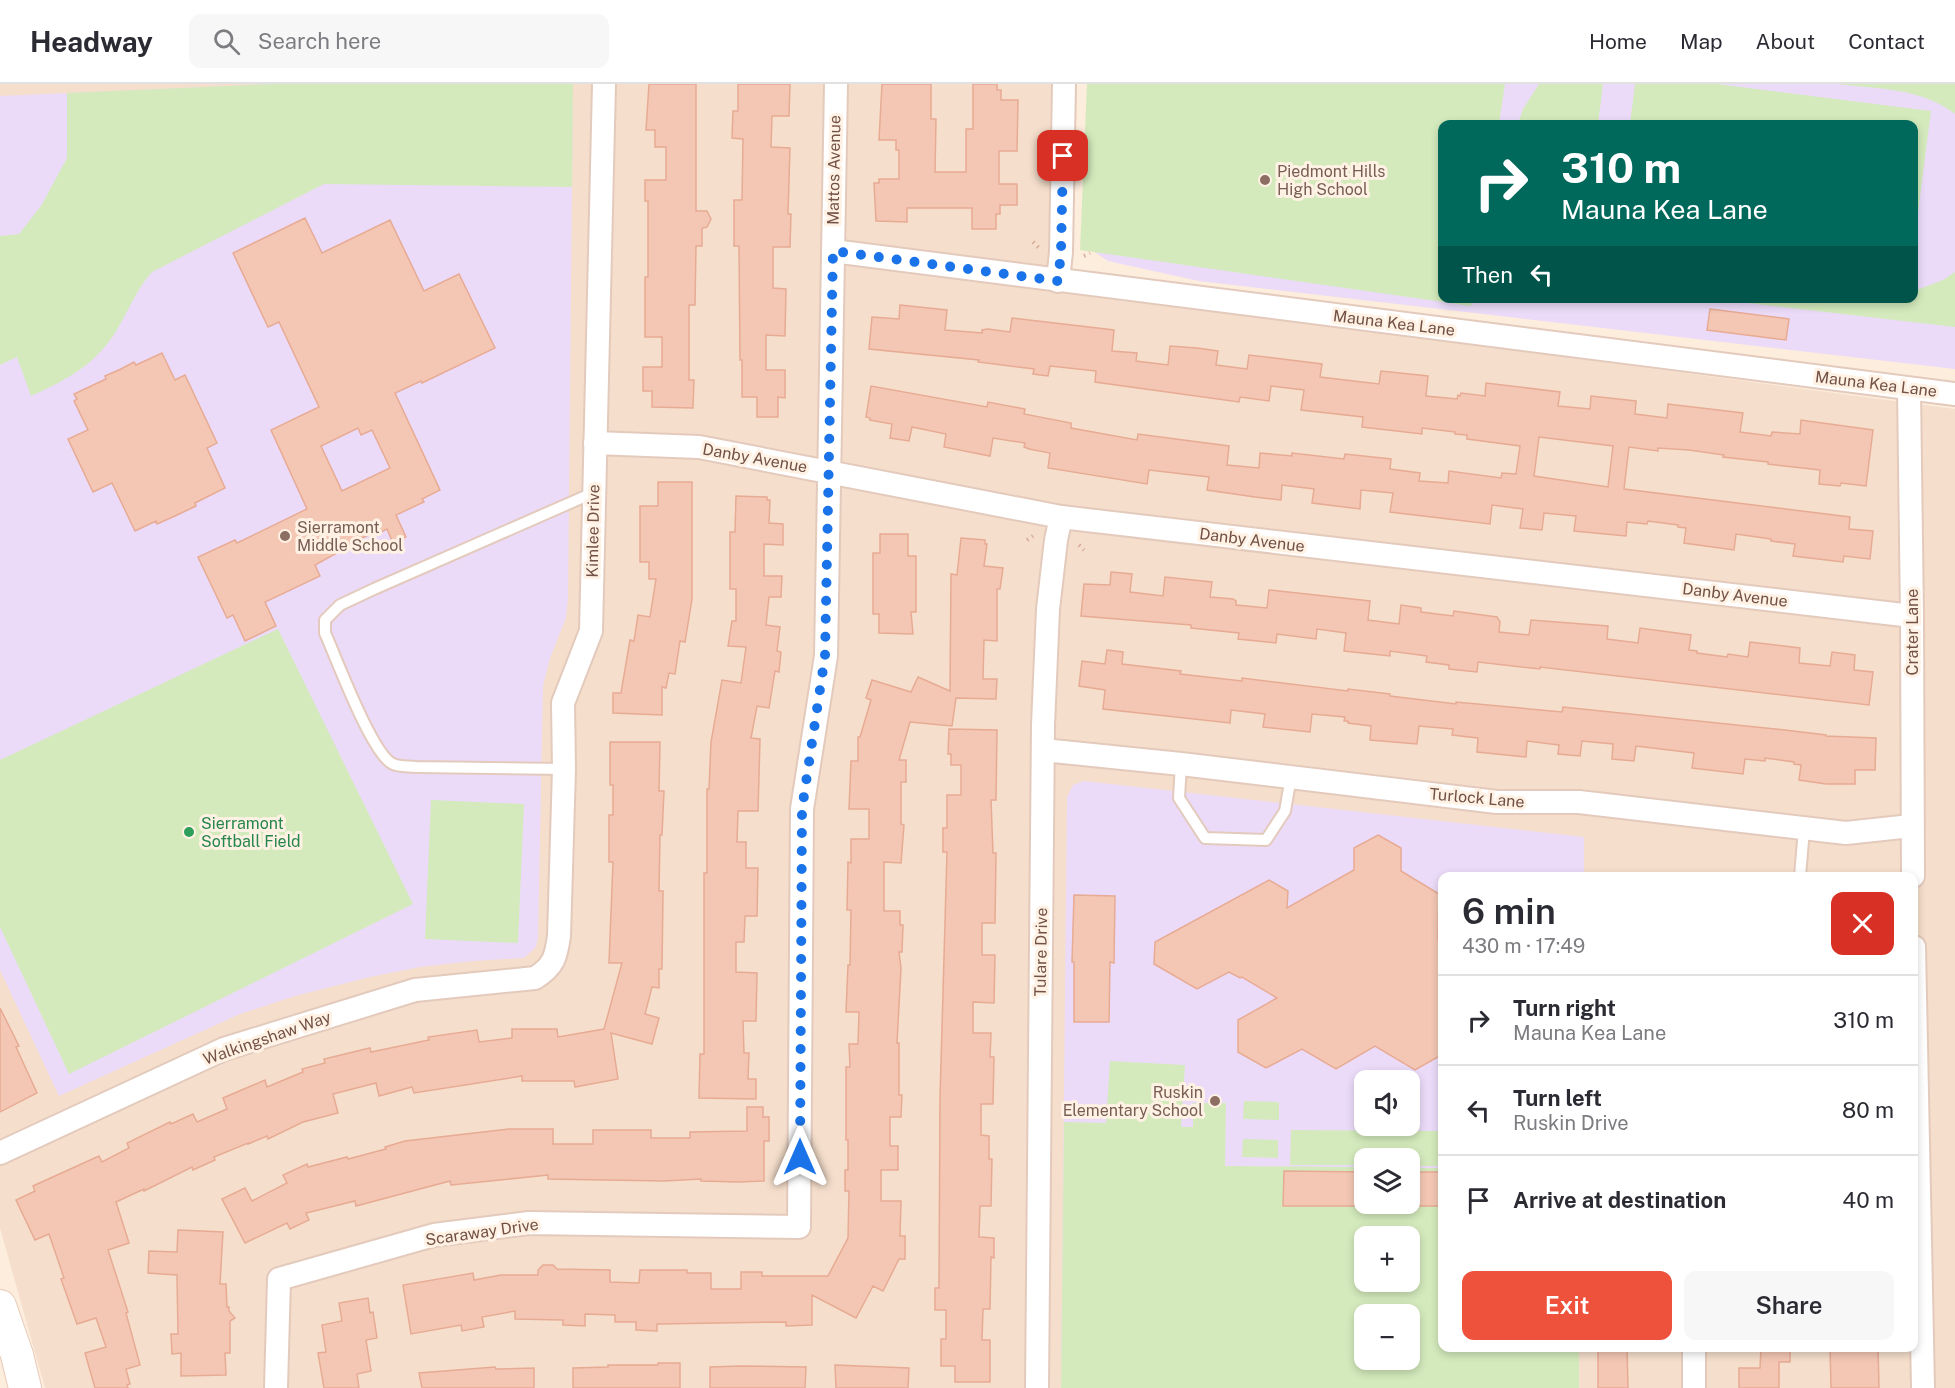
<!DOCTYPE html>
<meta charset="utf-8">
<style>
body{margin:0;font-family:"Public Sans",sans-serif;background:#f7f7f7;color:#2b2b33;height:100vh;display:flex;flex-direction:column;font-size:22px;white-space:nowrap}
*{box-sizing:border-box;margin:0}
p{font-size:20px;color:#7c7c81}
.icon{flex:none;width:33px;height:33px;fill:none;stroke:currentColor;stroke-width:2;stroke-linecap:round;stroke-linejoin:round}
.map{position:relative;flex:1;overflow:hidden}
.panel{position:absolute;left:1438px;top:788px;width:480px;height:480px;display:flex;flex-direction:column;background:#fff;border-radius:12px;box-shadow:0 3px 9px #0003}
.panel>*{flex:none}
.top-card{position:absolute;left:1438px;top:36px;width:480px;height:183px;border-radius:12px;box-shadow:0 3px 9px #0003;background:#00695c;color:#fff;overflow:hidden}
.tools{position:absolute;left:1354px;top:986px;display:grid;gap:12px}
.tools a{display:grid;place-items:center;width:66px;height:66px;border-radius:12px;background:#fff;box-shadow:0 3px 9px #0003;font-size:30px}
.pin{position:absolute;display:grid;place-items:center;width:51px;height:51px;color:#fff;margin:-26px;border-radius:12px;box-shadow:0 3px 9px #0006}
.me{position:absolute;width:66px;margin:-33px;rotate:0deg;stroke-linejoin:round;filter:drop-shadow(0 0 4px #0008)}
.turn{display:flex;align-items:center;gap:21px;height:126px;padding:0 24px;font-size:27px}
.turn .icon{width:78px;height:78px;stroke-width:2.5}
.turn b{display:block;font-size:42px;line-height:51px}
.then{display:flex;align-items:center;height:57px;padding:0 24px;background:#0003;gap:12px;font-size:22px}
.round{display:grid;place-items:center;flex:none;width:63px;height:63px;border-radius:12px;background:#f7f7f7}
.overview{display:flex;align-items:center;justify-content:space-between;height:102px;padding:0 24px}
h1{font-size:36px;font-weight:600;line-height:45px}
.primary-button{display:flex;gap:12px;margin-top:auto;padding:12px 24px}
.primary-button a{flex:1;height:69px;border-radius:12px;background:#ee513c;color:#fff;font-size:24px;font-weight:600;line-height:69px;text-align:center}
.primary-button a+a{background:#f7f7f7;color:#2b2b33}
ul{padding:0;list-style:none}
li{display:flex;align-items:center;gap:18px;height:90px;padding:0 24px;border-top:2px solid #e1e1e2}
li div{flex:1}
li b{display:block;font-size:22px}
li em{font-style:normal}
header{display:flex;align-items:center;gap:36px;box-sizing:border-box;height:84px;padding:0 30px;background:#fff;border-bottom:2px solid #e1e1e2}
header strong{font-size:28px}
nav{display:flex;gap:33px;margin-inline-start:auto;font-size:21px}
.search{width:420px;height:54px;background:#f7f7f7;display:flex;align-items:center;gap:15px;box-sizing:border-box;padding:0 21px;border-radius:12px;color:#7c7c81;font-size:22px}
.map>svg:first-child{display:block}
</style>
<header>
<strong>Headway</strong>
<div class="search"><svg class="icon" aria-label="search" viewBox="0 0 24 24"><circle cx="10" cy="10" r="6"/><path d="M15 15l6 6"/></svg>Search here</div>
<nav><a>Home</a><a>Map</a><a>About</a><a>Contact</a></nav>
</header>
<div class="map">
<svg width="1955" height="1304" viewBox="0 0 1955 1304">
<rect width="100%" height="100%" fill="#fdeddd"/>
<path fill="#f5decb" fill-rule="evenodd" d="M0,0h1051l-3,204 907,121v979h-1910l-45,-160zM1443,792h471v471h-471zM1365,996h45v45h-45zM1365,1074h45v45h-45zM1365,1152h45v45h-45zM1365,1230h45v45h-45z"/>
<g fill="#ebdbf9" fill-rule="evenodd">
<polygon points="273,0 573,0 568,514 566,534 550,574 543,602 538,854 536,863 524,874 473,877 420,883 370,893 295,912 240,930 59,1012 0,886 0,12"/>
<path d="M1089,0h866v285l-756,-88 -91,-20 -18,-12zM1443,40h471v174h-471z"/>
<path d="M1084,697l500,56v39h-141v471h136v41h-518l6,-591 6,-12zM1365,996h45v45h-45zM1365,1074h45v45h-45zM1365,1152h45v45h-45zM1365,1230h45v45h-45z"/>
</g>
<g fill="#d4eabc" fill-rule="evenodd">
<path d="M273,0h300l-1,103 -248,-3 -172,88c-17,19 -25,43 -39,64 -21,31 -49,45 -82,60l-14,-39 -17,8v-129l19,-2 22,-28 26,-48v-65z"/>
<polygon points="1087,0 1505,0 1499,40 1443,40 1443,214 1472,215 1471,222 1080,166"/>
<polygon points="1539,0 1603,0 1598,40 1518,40 1523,25"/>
<polygon points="1635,0 1717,0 1931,27 1914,160 1914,40 1630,40"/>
<path d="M1838,0h117v30c-33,-26 -77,-25 -117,-30z"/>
<polygon points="1955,188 1955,243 1713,215 1914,214 1914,207 1943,196"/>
<polygon points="278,545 413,820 69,990 0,843 0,676"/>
<polygon points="431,716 524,720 518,859 425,855"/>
<path d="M1110,977l75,4 -4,62h12v-24h33l-1,63 140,1v36h45v-35h33v179h136v41h-518l3,-266 42,1zM1365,1152h45v45h-45zM1365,1230h45v45h-45z"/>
<polygon points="1244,1017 1279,1018 1279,1036 1243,1035"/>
<polygon points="1291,1046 1443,1047 1443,1082 1410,1082 1410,1074 1365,1074 1365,1081 1290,1081"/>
<polygon points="1243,1055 1278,1056 1278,1074 1242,1073"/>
</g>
<g fill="#f4c7b4" stroke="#e7ab94" stroke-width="1.5" fill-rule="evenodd">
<polygon points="649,0 696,0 696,127 707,127 711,135 707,143 702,144 702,162 696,162 695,221 689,221 689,296 694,296 693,324 652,323 652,307 643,307 643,283 662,283 662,253 645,253 645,193 648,193 648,117 645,117 645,96 666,96 666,63 655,63 655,46 646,46"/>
<polygon points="738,0 790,0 789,32 772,32 771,63 790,64 788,130 791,130 790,163 773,163 773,204 786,205 785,252 766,251 766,286 785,286 785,314 778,313 778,333 757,333 757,313 742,313 742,276 740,276 739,162 734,162 734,116 742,116 743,55 732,54 733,27 738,27"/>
<polygon points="882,0 931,0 931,35 936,35 935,88 966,88 966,45 973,45 973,0 997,0 997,6 1001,6 1001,16 1018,16 1017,67 999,67 999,100 1017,100 1017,121 1000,121 1000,130 996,130 996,145 972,145 972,124 907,124 907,138 876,137 874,99 879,99 879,95 899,95 899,66 896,66 896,56 879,56"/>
<path d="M305,134l17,35 68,-33 34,71 35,-17 36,74 -73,35 -1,-2 -26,12 45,97 -18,9 2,3 -28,13 10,22 -13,6 -6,-14 -8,4 -2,-2 -41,19 1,3 -22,12 5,11 -55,26 11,24 -31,15 -12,-26 -6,3 -29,-61 37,-17 2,3 70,-34 -36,-79 48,-23 -40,-85 -11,5 -35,-74zM358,344l3,7 11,-5 18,38 -48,23 -21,-45z"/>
<path d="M900,221l47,5 -2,20 37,3v-3l6,-1 22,3 2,-14 102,12 -2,21 25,2 -1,8 32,4 2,-19 27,2 21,3 -2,14 31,4 2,-14 73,9 -2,13 59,7 2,-13 47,5 -2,20 31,3 1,-4 2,1 1,-3 24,3 1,-13 74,9 -2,14 32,3 1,-13 45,5 -1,13 32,4 1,-14 75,9 -3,19 31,4 1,-4 28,2 1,-14 72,10 -7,56 -25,-3 -1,3 -21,-2 1,-14 -52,-6v-2l-45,-5 1,-2 -35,-5 -31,-2v3l-29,-4 -5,42 226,28 -1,12 24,2 -3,28 -26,-3 -1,6 -50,-6 2,-12 -24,-3v-2l-35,-5 -2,16 -50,-7 2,-15 -8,-1v-2l-30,-4 -1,3 -20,-2 -1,14 -52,-5 2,-15 -32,-3 -2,17 -22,-2 3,-19 -31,-4 -2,19 -100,-12 3,-19 -32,-3 -1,19 -48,-6 2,-14 -32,-4 -1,15 -26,-3 -48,-7 2,-13 -60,-7 -2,14 -99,-16 2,-15 -21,-4 -5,-2 1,-4 -32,-5 -3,18 -46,-9 2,-13 -34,-7 -3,14 -19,-3 2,-14 -22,-4v-2l-4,-1 5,-31 116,21 1,-5 37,7 -1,5 47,9v5l66,12 1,-6 91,12 -2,19 32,3 1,-15 32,3v-3l52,6 1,-5 46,5 -1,10 30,4 -1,8 29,2 1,-12 52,7 1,-5 14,1 4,-28 -53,-7v-4l-12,-1v-2l-33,-4v6l-60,-7 1,-10 -62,-7 3,-20 -33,-4 -2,15 -29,-4 -1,5 -144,-20 1,-11 -46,-5 -2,10 -15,-2 1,-5 -56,-7 1,-2 -110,-11 3,-32 27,2zM1539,353l74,9 -5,41 -74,-11z"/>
<polygon points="1710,225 1789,235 1786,256 1707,246"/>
<polygon points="162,269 175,296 185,291 217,359 207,364 225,404 195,419 196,422 175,432 157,440 156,437 135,447 112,399 93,408 68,355 88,346 74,317 77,315 74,310 106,295 105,292 121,285 134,278 136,281"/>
<polygon points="658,398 692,398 692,515 685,558 680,557 675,590 669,589 666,604 662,603 662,631 613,629 613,609 621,609 630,556 634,557 638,531 650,533 656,495 649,495 649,478 640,478 640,422 658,422"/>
<polygon points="736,412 767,413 767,416 770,416 769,439 783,440 783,461 764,460 764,492 782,492 781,513 769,513 766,541 780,543 777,567 781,568 779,588 775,587 769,624 757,622 751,654 760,655 758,727 738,727 737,758 746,758 746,784 758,784 757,832 745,832 744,858 736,858 736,888 757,889 756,937 743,937 744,969 749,969 748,995 756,995 756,1015 699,1014 700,970 704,970 704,789 707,789 707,705 709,705 711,658 722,596 741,599 746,563 728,562 732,537 736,537 736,505 730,505 730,448 735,448"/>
<polygon points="880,450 908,450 908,472 916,472 916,528 911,528 913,550 879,549 879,530 873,530 873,469 880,469"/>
<polygon points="961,454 985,456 985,460 987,460 984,482 1003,484 1000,505 997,505 997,557 984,556 983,595 997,595 996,615 956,614 952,642 910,638 899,676 906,676 906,698 901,698 901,740 904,741 901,779 884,778 884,827 900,827 900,841 903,841 902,868 899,868 901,884 897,959 899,959 899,1011 902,1011 901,1033 890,1033 890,1062 898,1062 898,1086 881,1086 881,1117 901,1117 900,1152 905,1152 905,1175 899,1175 883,1207 873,1202 856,1234 812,1211 812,1241 786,1242 786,1238 657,1240 657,1247 636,1246 636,1238 615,1238 615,1231 585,1230 585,1242 563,1241 563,1236 515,1235 515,1227 482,1233 484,1243 462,1247 461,1241 411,1250 403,1201 473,1189 474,1196 501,1191 538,1191 538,1186 543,1181 553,1181 557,1185 610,1186 610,1198 639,1199 640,1186 687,1186 687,1189 711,1189 711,1205 741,1205 741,1188 762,1188 762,1192 828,1192 848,1154 849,1107 845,1107 845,1086 848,1086 848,1056 846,1056 846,983 850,983 849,960 858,960 859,928 846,928 848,881 850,881 851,826 847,826 848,778 851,779 851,755 869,755 869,725 849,725 851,677 858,677 858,653 860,653 871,616 866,614 872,596 911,608 918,593 950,607 951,490 957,491"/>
<polygon points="1111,488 1132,490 1130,508 1163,512 1165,493 1212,498 1210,513 1233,515 1236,517 1236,521 1267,524 1269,506 1370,517 1368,536 1399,540 1401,521 1421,524 1421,528 1453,532 1454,527 1497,533 1500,538 1499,548 1529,551 1531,536 1608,542 1607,555 1638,559 1640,544 1691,551 1689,566 1697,567 1697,569 1727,573 1728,570 1748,573 1750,558 1800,564 1799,579 1830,582 1832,568 1855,571 1854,586 1873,588 1869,621 1540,583 1540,585 1478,578 1477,588 1449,585 1449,581 1426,578 1427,572 1390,567 1390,572 1344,567 1346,549 1317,545 1316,555 1277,550 1276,559 1238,555 1239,549 1191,544 1191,541 1081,532 1084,500 1110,501"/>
<polygon points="1107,566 1123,568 1122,580 1181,587 1180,590 1242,597 1242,594 1348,607 1348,605 1390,610 1390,612 1456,620 1456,618 1562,628 1563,623 1785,646 1826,651 1826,652 1876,654 1875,686 1855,686 1855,700 1826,700 1799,696 1801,681 1794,680 1794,678 1765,674 1765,677 1745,675 1743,690 1692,684 1694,669 1644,663 1636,662 1634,677 1612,675 1613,660 1582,657 1580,672 1558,670 1559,661 1527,657 1526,673 1477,668 1478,654 1452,651 1453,645 1419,642 1417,660 1370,656 1371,642 1348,639 1348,637 1344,637 1345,633 1312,630 1310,648 1263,643 1265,630 1231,626 1230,639 1103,625 1105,606 1079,602 1082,577 1105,580"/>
<polygon points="949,645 997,646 996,716 991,716 993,769 996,769 995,839 982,839 982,871 995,871 994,919 973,918 973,949 991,949 990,973 994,973 993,1020 981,1020 981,1051 989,1052 989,1075 992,1075 991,1122 980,1122 979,1153 994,1154 994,1174 991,1173 990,1225 983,1225 982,1256 990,1256 990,1298 955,1298 955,1282 941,1282 941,1255 946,1255 946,1226 935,1226 935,1204 939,1204 940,1014 947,768 943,768 943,744 947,744 947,711 961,711 961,681 951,681 951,670 948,670"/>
<polygon points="610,658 660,658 659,707 664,707 662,751 660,751 659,807 663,807 662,885 659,885 659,904 652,903 645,930 659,934 652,960 611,949 618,995 575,1003 574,997 522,997 522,992 414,1009 412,1003 379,1012 376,999 333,1010 338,1029 303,1038 268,1055 267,1052 248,1060 248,1059 214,1073 215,1076 193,1086 192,1083 144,1107 144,1105 116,1118 129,1159 108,1166 128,1228 126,1229 140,1281 126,1285 130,1300 127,1301 128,1304 95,1304 85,1269 106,1263 96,1234 77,1240 61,1195 64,1194 49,1150 35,1156 16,1116 35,1107 33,1102 99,1072 102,1078 129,1064 127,1059 170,1038 171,1040 193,1030 197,1038 227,1025 223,1014 265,996 267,1003 303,988 302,985 325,979 324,975 370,964 371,968 429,956 428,953 477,946 479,958 512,954 512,945 557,945 558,953 604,945 622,879 609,879 613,778 609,778 609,731 613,731 613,701 610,701"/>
<polygon points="1378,751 1401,764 1401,787 1439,810 1438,855 1443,858 1443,970 1415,986 1375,962 1336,985 1302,965 1266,984 1238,968 1238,936 1277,914 1242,893 1240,894 1229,888 1197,905 1154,880 1155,858 1269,796 1288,807 1287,824 1354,786 1354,764"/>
<polygon points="1074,811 1115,812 1114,879 1110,878 1109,938 1074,938 1074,878 1072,878"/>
<polygon points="0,924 19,962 16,963 37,1009 0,1028"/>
<polygon points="747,1023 763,1023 763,1033 769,1033 769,1057 764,1057 764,1097 738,1098 701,1097 701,1095 664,1097 548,1095 548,1091 451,1101 450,1097 356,1122 355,1117 306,1129 309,1136 290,1145 287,1139 245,1159 222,1115 245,1104 252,1117 287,1099 283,1091 307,1080 308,1083 347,1073 348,1075 386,1065 385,1063 405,1057 509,1045 553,1045 553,1060 593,1060 593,1046 651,1046 651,1054 690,1054 690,1048 747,1047"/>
<polygon points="1284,1087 1365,1088 1365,1122 1283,1122"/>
<rect x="1410" y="1088" width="33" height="34"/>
<polygon points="178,1146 223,1148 220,1200 226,1200 227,1223 229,1223 229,1227 235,1234 230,1237 230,1269 225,1269 226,1291 181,1292 181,1269 172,1270 171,1250 178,1250 177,1191 148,1189 149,1167 177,1168"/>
<polygon points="368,1214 370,1229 373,1228 377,1254 366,1256 371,1287 357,1290 359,1304 324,1304 318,1269 326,1268 322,1241 342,1237 339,1219"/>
<polygon points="1598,1263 1627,1263 1628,1304 1598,1304"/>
<polygon points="1761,1263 1790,1263 1790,1278 1779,1278 1779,1304 1739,1304 1739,1284 1760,1284"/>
<polygon points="1830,1263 1878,1263 1879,1304 1831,1304"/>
<polygon points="658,1279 680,1279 680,1304 573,1304 573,1284 608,1283 608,1281 658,1281"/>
<polygon points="835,1281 909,1284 908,1304 836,1304"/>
<polygon points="741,1282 806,1283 805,1304 710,1304 710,1283"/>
<polygon points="495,1283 496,1285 534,1284 534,1304 422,1304 419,1289"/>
</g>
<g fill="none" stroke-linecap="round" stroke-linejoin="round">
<defs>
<g id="service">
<polyline points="1181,680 1179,714 1205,754 1266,756 1285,727 1291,693"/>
<path d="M564,685l-148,-2c-7,-1 -17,0 -23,-3 -21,-9 -57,-107 -68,-131v-13l15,-15 34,-16 221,-97"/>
<polyline points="1800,792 1804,745"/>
</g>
<g id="minor">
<polyline points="833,167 1955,310"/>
<polyline points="1058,197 1061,168 1064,0"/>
<polyline points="1909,305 1912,532 1913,792"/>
<polyline points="595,359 699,363 1061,433 1912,532"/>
<polyline points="1043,666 1181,680 1497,718 1579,718 1846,749 1911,742"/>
<polyline points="1914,863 1923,1304"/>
<path d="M0,1069l224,-104 191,-59 120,-12c19,-12 21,-21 24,-42l5,-167 -1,-66 28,-72 13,-547"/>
<polyline points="276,1304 279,1195 434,1151 529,1139 799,1143 802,725 826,572 836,0"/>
<polyline points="1037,1304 1043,641 1048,525 1056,456 1061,433"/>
<polyline points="1694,1304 1694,1263"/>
</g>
<polyline id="secondary" points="0,1222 17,1271 25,1304"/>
</defs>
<use href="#service" stroke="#e3cabc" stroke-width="14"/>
<use href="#minor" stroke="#e3cabc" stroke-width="26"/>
<use href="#secondary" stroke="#e8cab9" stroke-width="34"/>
<g stroke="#d8aa98" stroke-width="4" stroke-dasharray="1.5 4.5" stroke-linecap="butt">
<polyline points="1033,158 1039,164"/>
<polyline points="1084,172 1090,169"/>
<polyline points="1027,456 1033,452"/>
<polyline points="1079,461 1084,466"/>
</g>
<use href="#service" stroke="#fff" stroke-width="10"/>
<use href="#minor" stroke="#fff" stroke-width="22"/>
<use href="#secondary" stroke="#fff" stroke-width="32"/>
</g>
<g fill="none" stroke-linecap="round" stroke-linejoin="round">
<polyline stroke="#1a73e8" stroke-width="10" stroke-dasharray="0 18" points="800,1073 802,725 825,572 833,167 1058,197 1061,168 1063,72"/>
</g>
<g fill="#8d6e63" stroke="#fff2e4" stroke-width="2">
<circle cx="1265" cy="96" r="6"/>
<circle cx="285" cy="452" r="6"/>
<circle cx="1215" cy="1017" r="6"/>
</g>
<circle fill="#2e9e5b" stroke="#fff2e4" stroke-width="2" cx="189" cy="748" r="6"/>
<g text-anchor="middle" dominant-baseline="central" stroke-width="6" stroke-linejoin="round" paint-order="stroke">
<g font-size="16" fill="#735145" stroke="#fff2e4">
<text transform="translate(834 86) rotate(-89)">Mattos Avenue</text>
<text transform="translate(1394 239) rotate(7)">Mauna Kea Lane</text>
<text transform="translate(1876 300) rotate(7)">Mauna Kea Lane</text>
<text transform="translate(755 374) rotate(10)">Danby Avenue</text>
<text transform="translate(593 447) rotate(-89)">Kimlee Drive</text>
<text transform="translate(1252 456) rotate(7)">Danby Avenue</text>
<text transform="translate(1735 511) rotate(7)">Danby Avenue</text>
<text transform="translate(1912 548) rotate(-90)">Crater Lane</text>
<text transform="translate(1477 714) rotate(5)">Turlock Lane</text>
<text transform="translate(1041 868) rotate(-89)">Tulare Drive</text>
<text transform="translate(267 954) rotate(-19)">Walkingshaw Way</text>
<text transform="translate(482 1148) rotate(-8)">Scaraway Drive</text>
</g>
<g font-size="16" fill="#785e54" stroke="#fff2e4" text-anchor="start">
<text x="1277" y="87">Piedmont Hills<tspan x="1277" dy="18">High School</tspan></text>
<text x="297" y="443">Sierramont<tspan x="297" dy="18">Middle School</tspan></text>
<text x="1203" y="1008" text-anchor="end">Ruskin<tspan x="1203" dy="18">Elementary School</tspan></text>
</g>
<g font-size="16" fill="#27864d" stroke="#fff2e4" text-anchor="start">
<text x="201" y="739">Sierramont<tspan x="201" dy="18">Softball Field</tspan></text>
</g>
</g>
</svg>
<div class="tools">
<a><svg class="icon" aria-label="sound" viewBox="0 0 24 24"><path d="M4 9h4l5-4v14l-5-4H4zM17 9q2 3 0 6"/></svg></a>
<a><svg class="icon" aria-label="layers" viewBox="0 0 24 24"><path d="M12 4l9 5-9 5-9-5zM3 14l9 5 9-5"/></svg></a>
<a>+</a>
<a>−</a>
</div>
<div class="pin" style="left:1063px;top:72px;background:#d93025"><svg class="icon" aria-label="arrive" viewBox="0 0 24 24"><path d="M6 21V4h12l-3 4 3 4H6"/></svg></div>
<svg class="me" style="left:800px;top:1073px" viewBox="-20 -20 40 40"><path d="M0-17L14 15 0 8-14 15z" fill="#1a73e8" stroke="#fff" stroke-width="4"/></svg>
<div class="top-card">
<div class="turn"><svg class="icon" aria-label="right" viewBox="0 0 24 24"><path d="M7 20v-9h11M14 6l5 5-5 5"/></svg><div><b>310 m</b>Mauna Kea Lane</div></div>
<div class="then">Then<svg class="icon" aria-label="left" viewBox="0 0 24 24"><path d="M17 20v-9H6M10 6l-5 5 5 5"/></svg></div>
</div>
<section class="panel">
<div class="overview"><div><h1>6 min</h1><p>430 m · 17:49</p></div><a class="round" style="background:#d93025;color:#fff"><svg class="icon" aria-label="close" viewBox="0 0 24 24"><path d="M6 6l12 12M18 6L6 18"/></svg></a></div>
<ul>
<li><svg class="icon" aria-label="right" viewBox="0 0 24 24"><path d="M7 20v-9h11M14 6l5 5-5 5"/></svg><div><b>Turn right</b><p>Mauna Kea Lane</p></div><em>310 m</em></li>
<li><svg class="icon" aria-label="left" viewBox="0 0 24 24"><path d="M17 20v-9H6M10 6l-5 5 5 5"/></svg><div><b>Turn left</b><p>Ruskin Drive</p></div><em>80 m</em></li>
<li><svg class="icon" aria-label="arrive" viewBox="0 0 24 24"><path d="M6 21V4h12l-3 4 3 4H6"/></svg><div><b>Arrive at destination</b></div><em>40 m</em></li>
</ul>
<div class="primary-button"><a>Exit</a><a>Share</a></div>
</section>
</div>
